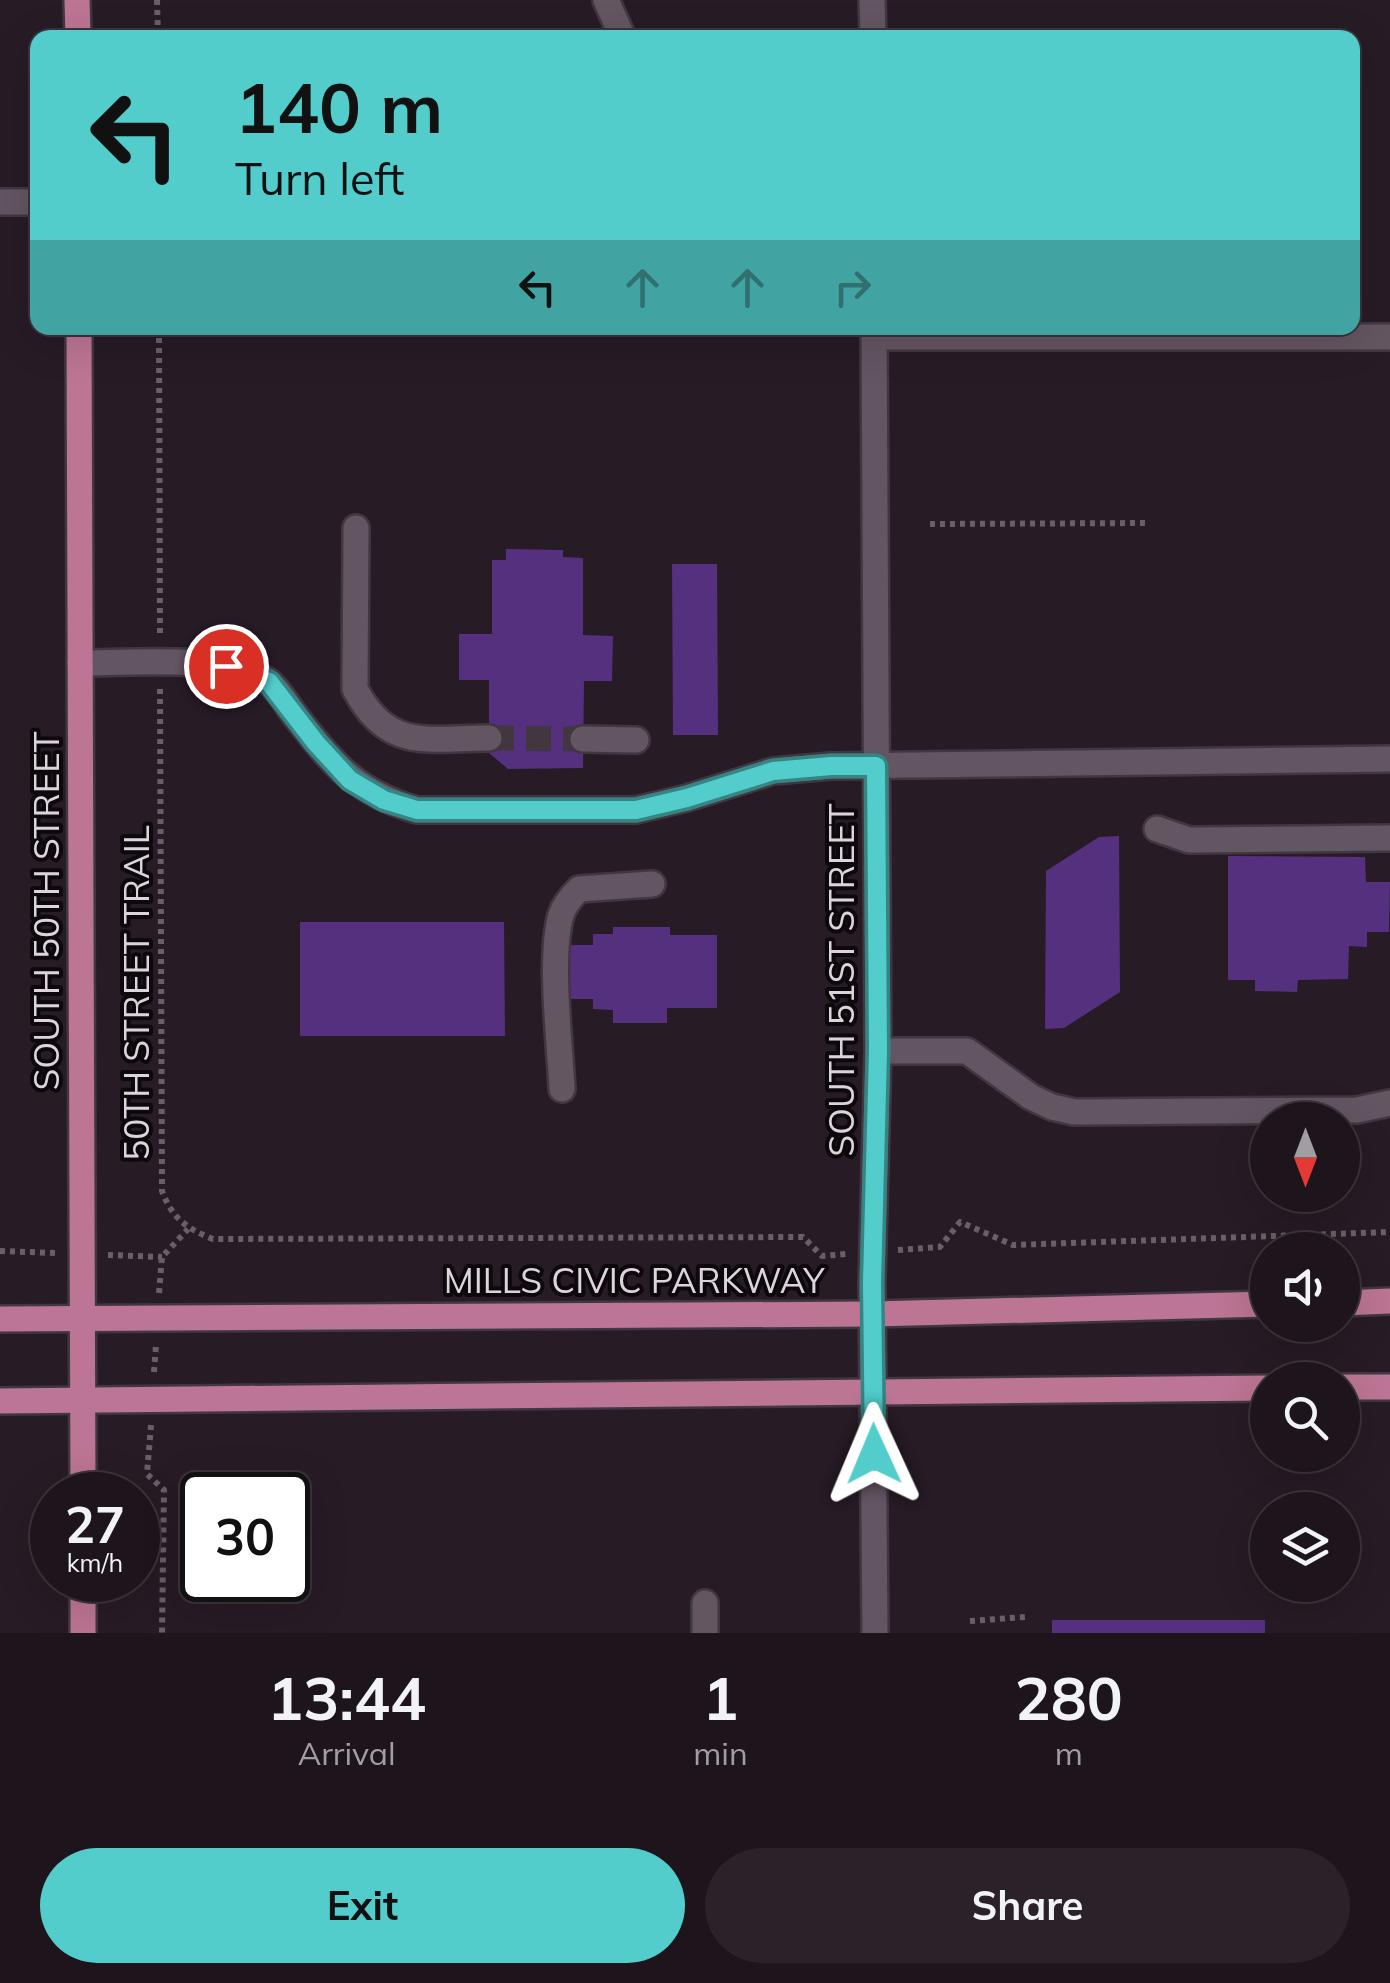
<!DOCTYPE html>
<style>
body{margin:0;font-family:Mulish,sans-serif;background:#2a2129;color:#f1f3f6;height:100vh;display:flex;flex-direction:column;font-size:38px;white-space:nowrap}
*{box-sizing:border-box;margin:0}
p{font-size:32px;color:#a09ea3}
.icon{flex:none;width:55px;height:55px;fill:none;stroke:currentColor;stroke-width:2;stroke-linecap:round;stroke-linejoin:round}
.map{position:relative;height:1633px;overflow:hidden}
.sheet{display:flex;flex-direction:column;background:#1d141c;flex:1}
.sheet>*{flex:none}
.hud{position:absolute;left:30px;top:30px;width:1330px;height:305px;border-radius:20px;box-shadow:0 10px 40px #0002,0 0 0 2px #3b333b;background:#52cdcc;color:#111;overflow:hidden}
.needle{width:65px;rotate:180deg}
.controls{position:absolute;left:1250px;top:1102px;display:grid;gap:20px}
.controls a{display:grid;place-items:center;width:110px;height:110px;border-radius:50%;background:#1d141c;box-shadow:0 10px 40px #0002,0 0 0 2px #3b333b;font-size:50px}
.speed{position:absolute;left:30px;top:1472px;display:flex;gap:20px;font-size:50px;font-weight:700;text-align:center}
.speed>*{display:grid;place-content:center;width:130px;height:130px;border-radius:50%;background:#1d141c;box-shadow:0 10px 40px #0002,0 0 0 2px #3b333b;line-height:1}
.speed small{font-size:25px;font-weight:400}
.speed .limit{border:5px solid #111;border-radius:15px;background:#fff;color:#111}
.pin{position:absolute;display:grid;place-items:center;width:85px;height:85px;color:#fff;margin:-42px;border:5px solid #fff;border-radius:50%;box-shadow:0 2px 10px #0007}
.me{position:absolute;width:110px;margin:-55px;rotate:359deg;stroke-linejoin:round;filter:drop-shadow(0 0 8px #0008)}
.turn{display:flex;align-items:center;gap:35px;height:210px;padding:0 40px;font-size:45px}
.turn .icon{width:130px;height:130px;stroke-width:2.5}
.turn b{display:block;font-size:70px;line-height:85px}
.lanes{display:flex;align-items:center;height:95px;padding:0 40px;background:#0003;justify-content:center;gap:50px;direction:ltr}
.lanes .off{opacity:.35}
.eta{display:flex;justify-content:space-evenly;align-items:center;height:170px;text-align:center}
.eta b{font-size:60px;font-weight:700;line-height:70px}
.action{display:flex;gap:20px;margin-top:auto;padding:20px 40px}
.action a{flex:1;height:115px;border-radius:60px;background:#52cdcc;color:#111;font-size:40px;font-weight:700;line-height:115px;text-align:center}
.action a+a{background:#2a2129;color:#f1f3f6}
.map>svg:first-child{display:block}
</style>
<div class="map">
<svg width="1390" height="1633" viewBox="0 0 1390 1633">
<rect width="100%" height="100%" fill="#271b26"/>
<g fill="#54307f">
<polygon points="506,549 563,550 563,557 583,558 583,635 613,636 612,681 584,681 583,768 508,769 489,753 489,680 459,680 459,634 492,634 492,560 506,560"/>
<polygon points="672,564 717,564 718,735 673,735"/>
<polygon points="1119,836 1120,992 1064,1028 1045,1029 1046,871 1099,837"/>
<polygon points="1228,856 1365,857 1366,882 1390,882 1389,932 1367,932 1367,947 1349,946 1348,979 1298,980 1297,992 1255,991 1255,980 1228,980"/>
<polygon points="300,922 504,922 505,1036 300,1036"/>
<polygon points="613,927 670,927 670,935 717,935 717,1008 667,1008 667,1023 613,1023 613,1010 593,1009 593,999 560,999 560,945 593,945 593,934 613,934"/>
<rect x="1052" y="1620" width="213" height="13"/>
</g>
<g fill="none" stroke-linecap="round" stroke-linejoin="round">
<polyline stroke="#423741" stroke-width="25" stroke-dasharray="25 12" stroke-linecap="butt" points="489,738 583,739"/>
<defs>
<g id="minor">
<polyline points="606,0 623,38"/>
<polyline points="872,0 873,38"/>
<polyline points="0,202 38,202"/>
<polyline points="874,328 878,1051 872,1282 875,1633"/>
<polyline points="874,337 1390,337"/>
<path d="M356,528l-1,161c33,63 73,49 134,49"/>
<path d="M80,663c47,0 152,-9 189,19 11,9 20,26 29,37 36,47 60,74 119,91h219l51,-12 86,-27 58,-5 559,-7"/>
<polyline points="583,739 636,740"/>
<polyline points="1157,829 1189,840 1390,838"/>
<polyline points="878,1051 967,1051 1031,1097 1052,1107 1074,1112 1357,1110 1390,1103"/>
<path d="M562,1089c-2,-45 -13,-132 -1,-174 3,-10 10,-18 18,-26l73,-5"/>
<polyline points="705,1603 705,1633"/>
</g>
<g id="major">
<polyline points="77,0 78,38"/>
<polyline points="79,328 83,1495"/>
<polyline points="1342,1303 1390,1301"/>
<polyline points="0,1319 873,1314 1268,1304"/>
<polyline points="1342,1387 1390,1387"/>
<polyline points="0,1401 1268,1388"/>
<polyline points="83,1580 83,1633"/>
</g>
</defs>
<use href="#minor" stroke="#403740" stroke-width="30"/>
<use href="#major" stroke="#403740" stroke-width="30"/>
<g stroke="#695f69" stroke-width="6" stroke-dasharray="5 5" stroke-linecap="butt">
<polyline points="157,0 158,38"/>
<polyline points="159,328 160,636"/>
<polyline points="930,524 1149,523"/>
<path d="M160,689l2,502c10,27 25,38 51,48l590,-2 19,19 24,-2"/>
<polyline points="898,1250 940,1247 960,1222 1013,1245 1390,1232"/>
<polyline points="0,1251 55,1253"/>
<polyline points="108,1255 162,1257"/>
<polyline points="159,1293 162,1257 188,1229"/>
<polyline points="154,1372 156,1345"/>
<polyline points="151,1425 147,1474 164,1490 162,1633"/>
<polyline points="970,1621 1025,1617"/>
</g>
<use href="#minor" stroke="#635562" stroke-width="25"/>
<use href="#major" stroke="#bc7594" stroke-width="25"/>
</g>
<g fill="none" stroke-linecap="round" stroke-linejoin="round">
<defs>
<polyline id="route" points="226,666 269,682 316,743 350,780 384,800 417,810 636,810 687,798 773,771 831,766 876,766 878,1051 872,1282 874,1454"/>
</defs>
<use href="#route" stroke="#358585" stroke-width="25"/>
<use href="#route" stroke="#52cdcc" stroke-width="18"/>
</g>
<g text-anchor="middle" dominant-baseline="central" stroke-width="8" stroke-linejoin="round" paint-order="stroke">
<g font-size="35" fill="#dcd4dc" stroke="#0c080c">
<text transform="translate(46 911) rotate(-90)">SOUTH 50TH STREET</text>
<text transform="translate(841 980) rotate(-90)">SOUTH 51ST STREET</text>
<text transform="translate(136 993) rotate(-90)">50TH STREET TRAIL</text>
<text x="634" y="1280">MILLS CIVIC PARKWAY</text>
</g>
</g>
</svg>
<div class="controls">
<a><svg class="needle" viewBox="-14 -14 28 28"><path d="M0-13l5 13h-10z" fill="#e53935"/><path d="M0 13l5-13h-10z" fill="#a09ea3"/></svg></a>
<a><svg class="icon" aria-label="sound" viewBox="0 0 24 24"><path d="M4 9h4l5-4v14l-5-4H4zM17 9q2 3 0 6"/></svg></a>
<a><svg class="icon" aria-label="search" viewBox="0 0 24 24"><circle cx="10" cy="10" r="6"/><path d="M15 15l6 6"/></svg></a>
<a><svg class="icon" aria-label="layers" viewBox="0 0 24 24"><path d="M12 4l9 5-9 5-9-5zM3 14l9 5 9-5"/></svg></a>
</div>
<div class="speed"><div>27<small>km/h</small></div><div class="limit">30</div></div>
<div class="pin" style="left:226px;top:666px;background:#d93025"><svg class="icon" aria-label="arrive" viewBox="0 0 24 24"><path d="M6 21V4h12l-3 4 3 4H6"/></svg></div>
<svg class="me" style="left:874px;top:1454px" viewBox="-20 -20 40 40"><path d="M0-17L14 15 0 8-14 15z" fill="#52cdcc" stroke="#fff" stroke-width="4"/></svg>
<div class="hud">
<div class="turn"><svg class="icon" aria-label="left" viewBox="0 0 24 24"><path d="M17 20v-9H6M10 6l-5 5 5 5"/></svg><div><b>140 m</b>Turn left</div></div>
<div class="lanes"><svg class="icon" aria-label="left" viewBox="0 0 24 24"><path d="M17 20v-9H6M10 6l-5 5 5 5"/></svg><svg class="icon off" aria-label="ahead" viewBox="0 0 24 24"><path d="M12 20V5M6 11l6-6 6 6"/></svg><svg class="icon off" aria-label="ahead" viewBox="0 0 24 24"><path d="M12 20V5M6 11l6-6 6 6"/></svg><svg class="icon off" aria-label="right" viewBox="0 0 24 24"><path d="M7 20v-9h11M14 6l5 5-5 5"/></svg></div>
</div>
</div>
<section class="sheet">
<div class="eta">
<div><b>13:44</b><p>Arrival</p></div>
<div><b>1</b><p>min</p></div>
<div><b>280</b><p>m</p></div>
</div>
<div class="action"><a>Exit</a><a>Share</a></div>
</section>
